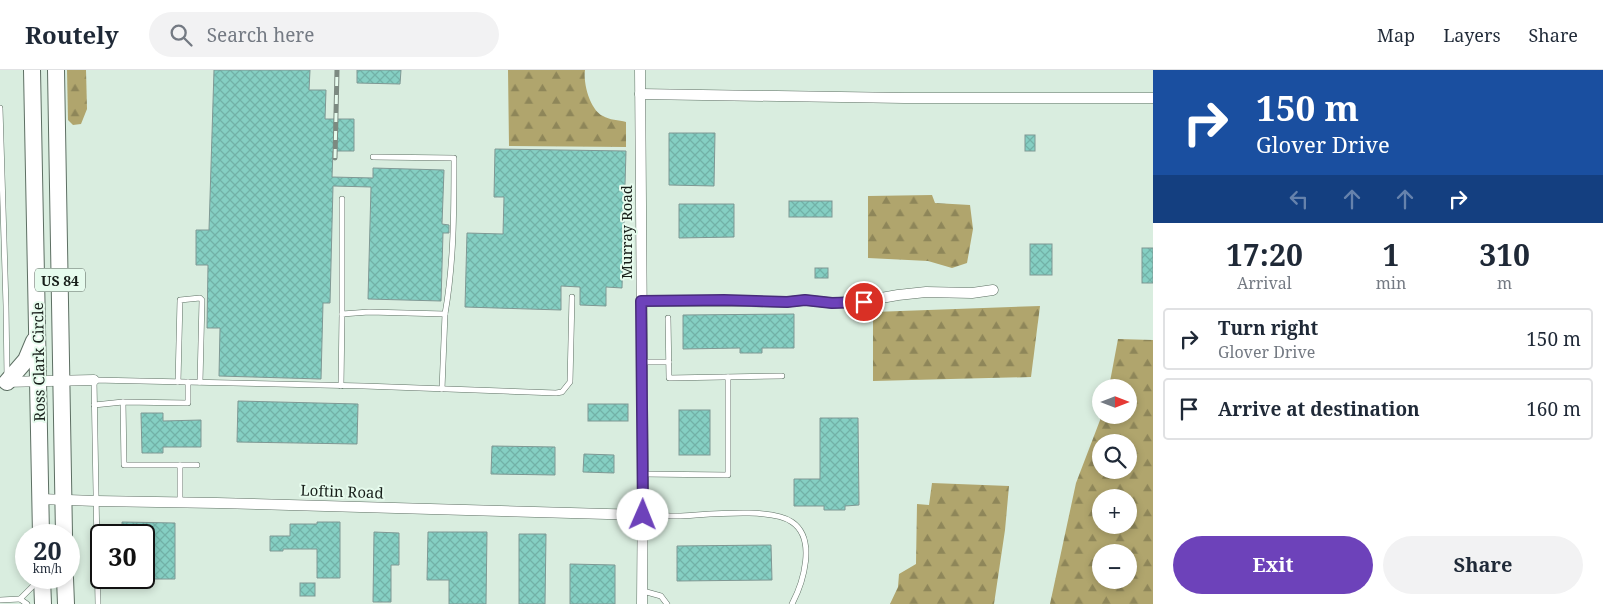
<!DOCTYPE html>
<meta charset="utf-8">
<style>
body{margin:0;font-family:"Noto Serif",serif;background:#f2f2f3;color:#1f2937;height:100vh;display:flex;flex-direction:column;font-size:19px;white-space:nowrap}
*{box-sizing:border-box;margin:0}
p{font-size:16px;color:#747a83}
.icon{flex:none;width:28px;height:28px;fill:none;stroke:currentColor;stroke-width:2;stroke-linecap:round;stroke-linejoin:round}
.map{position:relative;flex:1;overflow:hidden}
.drawer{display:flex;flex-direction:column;background:#fff;width:450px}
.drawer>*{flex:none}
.hud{background:#1a4fa0;color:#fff;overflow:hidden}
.needle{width:32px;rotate:90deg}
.controls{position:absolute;left:1092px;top:309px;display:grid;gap:10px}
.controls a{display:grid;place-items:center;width:45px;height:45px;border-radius:50%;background:#fff;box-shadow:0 2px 8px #0003;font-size:25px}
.speed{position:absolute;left:15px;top:454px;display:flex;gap:10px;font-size:25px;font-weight:700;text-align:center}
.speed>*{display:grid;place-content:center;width:65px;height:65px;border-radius:50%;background:#fff;box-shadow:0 2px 8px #0003;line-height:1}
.speed small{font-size:12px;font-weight:400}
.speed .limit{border:2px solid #111;border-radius:8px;background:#fff;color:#111}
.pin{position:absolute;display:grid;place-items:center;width:42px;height:42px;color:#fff;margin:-21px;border:2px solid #fff;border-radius:50%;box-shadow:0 1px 5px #0007}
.me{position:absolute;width:55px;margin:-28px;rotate:1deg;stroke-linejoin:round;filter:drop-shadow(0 0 4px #0008)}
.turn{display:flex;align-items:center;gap:18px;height:105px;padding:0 20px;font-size:22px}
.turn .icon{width:65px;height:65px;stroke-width:2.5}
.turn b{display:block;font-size:35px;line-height:42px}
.lanes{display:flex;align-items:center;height:48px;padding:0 20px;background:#0003;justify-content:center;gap:25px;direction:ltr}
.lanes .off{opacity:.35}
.eta{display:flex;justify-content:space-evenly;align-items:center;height:85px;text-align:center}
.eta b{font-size:30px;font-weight:700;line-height:35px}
.action{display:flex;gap:10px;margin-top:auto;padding:10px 20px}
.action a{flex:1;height:58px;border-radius:30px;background:#6d42ba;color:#fff;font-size:20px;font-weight:700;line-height:58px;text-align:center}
.action a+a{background:#f2f2f3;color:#1f2937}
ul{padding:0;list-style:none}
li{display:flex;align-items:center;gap:15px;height:62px;margin:0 10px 8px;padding:0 10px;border:2px solid #e0e1e3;border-radius:5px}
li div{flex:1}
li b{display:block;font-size:19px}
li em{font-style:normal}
header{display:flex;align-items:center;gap:30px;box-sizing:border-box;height:70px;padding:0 25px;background:#fff;border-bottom:1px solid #e0e1e3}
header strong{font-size:24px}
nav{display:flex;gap:28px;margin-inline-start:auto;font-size:18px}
.search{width:350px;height:45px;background:#f2f2f3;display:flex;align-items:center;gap:12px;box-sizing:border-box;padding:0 18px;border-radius:28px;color:#747a83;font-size:19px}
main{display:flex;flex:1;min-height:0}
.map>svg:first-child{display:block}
</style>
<header>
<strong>Routely</strong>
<div class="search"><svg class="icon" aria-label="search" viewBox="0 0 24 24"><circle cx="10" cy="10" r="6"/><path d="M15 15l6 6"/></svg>Search here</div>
<nav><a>Map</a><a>Layers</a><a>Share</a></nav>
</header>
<main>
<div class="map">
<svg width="1153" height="534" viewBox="0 0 1153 534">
<defs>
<pattern id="forest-firs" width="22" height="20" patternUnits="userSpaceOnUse" patternTransform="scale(1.25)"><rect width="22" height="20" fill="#b0a56d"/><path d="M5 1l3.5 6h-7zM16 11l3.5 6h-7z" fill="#8e8659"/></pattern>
<pattern id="building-cross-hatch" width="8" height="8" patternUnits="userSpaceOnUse" patternTransform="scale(1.25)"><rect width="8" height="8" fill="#85cfc3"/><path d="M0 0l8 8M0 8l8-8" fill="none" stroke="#72b1a7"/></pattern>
</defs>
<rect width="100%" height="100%" fill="#d9eddf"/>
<g fill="url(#forest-firs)" fill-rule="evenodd">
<polygon points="67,0 86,0 87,39 81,54 73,55 68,50"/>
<path d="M508,0h77c-2,13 5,40 18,46 6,4 16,4 23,6v25l-117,-1z"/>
<polygon points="932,125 935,133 970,135 973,159 967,193 952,198 928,191 868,188 868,126"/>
<polygon points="1040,236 1031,307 873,311 873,242"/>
<path d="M1118,269l35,1v264h-103l26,-121 26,-68h27v-27l-20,-1zM1129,372v28h-28v-28zM1101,428h28v27h-28zM1129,482v28h-28v-28z"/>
<polygon points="932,413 1009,416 1005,460 994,534 890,534 898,517 899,504 916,494 917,434 929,435"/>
</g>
<g fill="url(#building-cross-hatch)" stroke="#7f9894">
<polygon points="214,0 310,0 309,20 326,20 325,49 354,49 354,81 333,81 332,107 373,108 373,98 444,100 442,154 449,155 449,163 443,163 441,231 368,229 371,117 333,116 330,233 323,233 321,309 219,306 220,258 207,258 208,195 196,195 196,160 209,160"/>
<polygon points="357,0 401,0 400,14 357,13"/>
<polygon points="669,63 715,63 714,116 669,115"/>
<rect x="1025" y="65" width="10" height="16"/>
<polygon points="495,79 626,81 622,218 606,217 606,236 580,235 580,217 561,216 561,240 465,237 467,163 503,164 504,127 494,127"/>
<rect x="789" y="131" width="43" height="16"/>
<polygon points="679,134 734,134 734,167 679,168"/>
<rect x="1030" y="174" width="22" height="31"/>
<rect x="1142" y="178" width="11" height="35"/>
<rect x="815" y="198" width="13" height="10"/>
<polygon points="794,244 794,278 762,278 762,283 740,283 740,278 683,279 683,245"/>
<polygon points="238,331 358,334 357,374 237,372"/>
<rect x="588" y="334" width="40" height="17"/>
<rect x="679" y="340" width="31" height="45"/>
<polygon points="141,343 163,343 163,351 201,350 201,377 163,377 163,383 142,383"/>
<polygon points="820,348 858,348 859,435 845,436 845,440 824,440 824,436 794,436 794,409 820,409"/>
<polygon points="492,376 555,377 555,405 491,404"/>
<polygon points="584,384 614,385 614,403 583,402"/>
<polygon points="122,452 175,453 175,509 154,509 154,489 144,488 144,465 122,465"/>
<polygon points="317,452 340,452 340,508 317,508 317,479 283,479 283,481 270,481 270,466 290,466 290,454 317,454"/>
<polygon points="374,462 399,463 399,495 391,495 391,532 373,532"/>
<polygon points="428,462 487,462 486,534 449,534 449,510 427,510"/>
<polygon points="519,464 546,464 545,534 519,534"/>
<polygon points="771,475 772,510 677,511 677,476"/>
<polygon points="570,494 615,495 615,534 570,534"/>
<rect x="300" y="513" width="15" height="13"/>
</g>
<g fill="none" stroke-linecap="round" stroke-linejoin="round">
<defs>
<g id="service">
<polyline points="0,38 6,236 7,307"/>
<path d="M373,87l81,1c0,52 0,105 -9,156"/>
<polyline points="342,129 342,244"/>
<polyline points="668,248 669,308 782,306"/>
<polyline points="643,292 669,292"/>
<polyline points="178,312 180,230 200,228 202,230 200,312"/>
<polyline points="341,316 342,244 369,242 445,244 442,319"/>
<polyline points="123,332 124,395 197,395"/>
<polyline points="94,335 123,332 188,333 188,312"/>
<polyline points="643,404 728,405 728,307"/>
<polyline points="180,432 180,395"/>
<path d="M643,445c12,0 23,1 35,1 27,-1 93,-9 114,6 25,17 11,61 0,82"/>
<polyline points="643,521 661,526 667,534"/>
<polyline points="0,530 20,529"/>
<polyline points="27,534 20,529 33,516 37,508"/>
<polyline points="98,534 94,310 364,316 556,323 562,322 570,312 572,227"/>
</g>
<g id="minor">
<polyline points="640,0 643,404 642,534"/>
<polyline points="640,24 904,28 1153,28"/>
<polyline points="641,231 724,231 787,232 805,230 832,233 864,231 898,225 926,222 972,223 993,220"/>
<polyline points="3,312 94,310"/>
<polyline points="40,429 96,431 217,433 643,445"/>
</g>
<g id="trunk">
<polyline points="32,0 41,465"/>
<polyline points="56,0 64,465"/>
<polyline points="7,312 26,290 34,271"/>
<polyline points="42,508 43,534"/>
<polyline points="65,508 66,534"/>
</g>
</defs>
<use href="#service" stroke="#5d6f63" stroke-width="6"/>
<use href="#minor" stroke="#5d6f63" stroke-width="11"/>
<use href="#trunk" stroke="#5d6f63" stroke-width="18"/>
<use href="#service" stroke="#fff" stroke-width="5"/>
<use href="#minor" stroke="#fff" stroke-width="10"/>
<use href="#trunk" stroke="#fff" stroke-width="16"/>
<defs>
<polyline id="rail" points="335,88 337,0"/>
</defs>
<use href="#rail" stroke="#7c8a81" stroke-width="5"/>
<use href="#rail" stroke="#e6fbed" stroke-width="3" stroke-dasharray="9" stroke-linecap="butt"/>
</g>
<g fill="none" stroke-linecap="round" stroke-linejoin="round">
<defs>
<polyline id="route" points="643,445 641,231 724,230 787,232 805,230 832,233 864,232"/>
</defs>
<use href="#route" stroke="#472b79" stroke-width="12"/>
<use href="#route" stroke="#6d42ba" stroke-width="9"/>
</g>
<g text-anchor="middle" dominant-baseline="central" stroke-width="4" stroke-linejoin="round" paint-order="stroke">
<rect fill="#e6fbed" stroke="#556059" stroke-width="1" x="35" y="198.5" width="50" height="23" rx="4"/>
<g font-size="14" font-weight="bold" fill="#171e19">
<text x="60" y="210">US 84</text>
</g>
<g font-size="15" fill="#171e19" stroke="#e6fbed">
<text transform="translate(626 162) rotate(-90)">Murray Road</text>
<text transform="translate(38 292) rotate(-91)">Ross Clark Circle</text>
<text transform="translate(342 421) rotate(2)">Loftin Road</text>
</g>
</g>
</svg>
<div class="controls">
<a><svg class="needle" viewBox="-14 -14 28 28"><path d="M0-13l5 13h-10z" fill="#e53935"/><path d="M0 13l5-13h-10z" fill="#747a83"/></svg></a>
<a><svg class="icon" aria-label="search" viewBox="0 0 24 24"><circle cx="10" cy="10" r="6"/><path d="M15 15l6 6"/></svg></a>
<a>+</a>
<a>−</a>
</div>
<div class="speed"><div>20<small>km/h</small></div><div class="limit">30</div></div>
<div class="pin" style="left:864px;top:232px;background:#d93025"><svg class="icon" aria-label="arrive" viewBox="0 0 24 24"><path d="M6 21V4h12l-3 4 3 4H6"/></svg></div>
<svg class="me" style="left:643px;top:445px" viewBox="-20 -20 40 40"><circle r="19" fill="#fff"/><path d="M0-13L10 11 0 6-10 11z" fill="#6d42ba"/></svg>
</div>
<section class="drawer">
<div class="hud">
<div class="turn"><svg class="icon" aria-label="right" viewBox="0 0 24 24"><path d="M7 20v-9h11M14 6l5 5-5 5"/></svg><div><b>150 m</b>Glover Drive</div></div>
<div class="lanes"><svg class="icon off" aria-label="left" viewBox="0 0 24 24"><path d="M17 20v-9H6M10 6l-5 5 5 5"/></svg><svg class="icon off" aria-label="ahead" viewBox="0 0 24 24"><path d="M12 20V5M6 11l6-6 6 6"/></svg><svg class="icon off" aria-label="ahead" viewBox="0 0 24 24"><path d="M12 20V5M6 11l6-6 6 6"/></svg><svg class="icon" aria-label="right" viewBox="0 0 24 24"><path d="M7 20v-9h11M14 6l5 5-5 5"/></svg></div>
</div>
<div class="eta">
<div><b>17:20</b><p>Arrival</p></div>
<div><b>1</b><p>min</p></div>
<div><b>310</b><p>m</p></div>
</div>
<ul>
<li><svg class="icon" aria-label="right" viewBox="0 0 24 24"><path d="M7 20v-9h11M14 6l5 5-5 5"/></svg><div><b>Turn right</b><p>Glover Drive</p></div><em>150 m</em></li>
<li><svg class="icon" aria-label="arrive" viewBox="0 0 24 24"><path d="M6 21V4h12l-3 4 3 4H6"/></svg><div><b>Arrive at destination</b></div><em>160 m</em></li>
</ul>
<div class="action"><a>Exit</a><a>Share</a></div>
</section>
</main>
